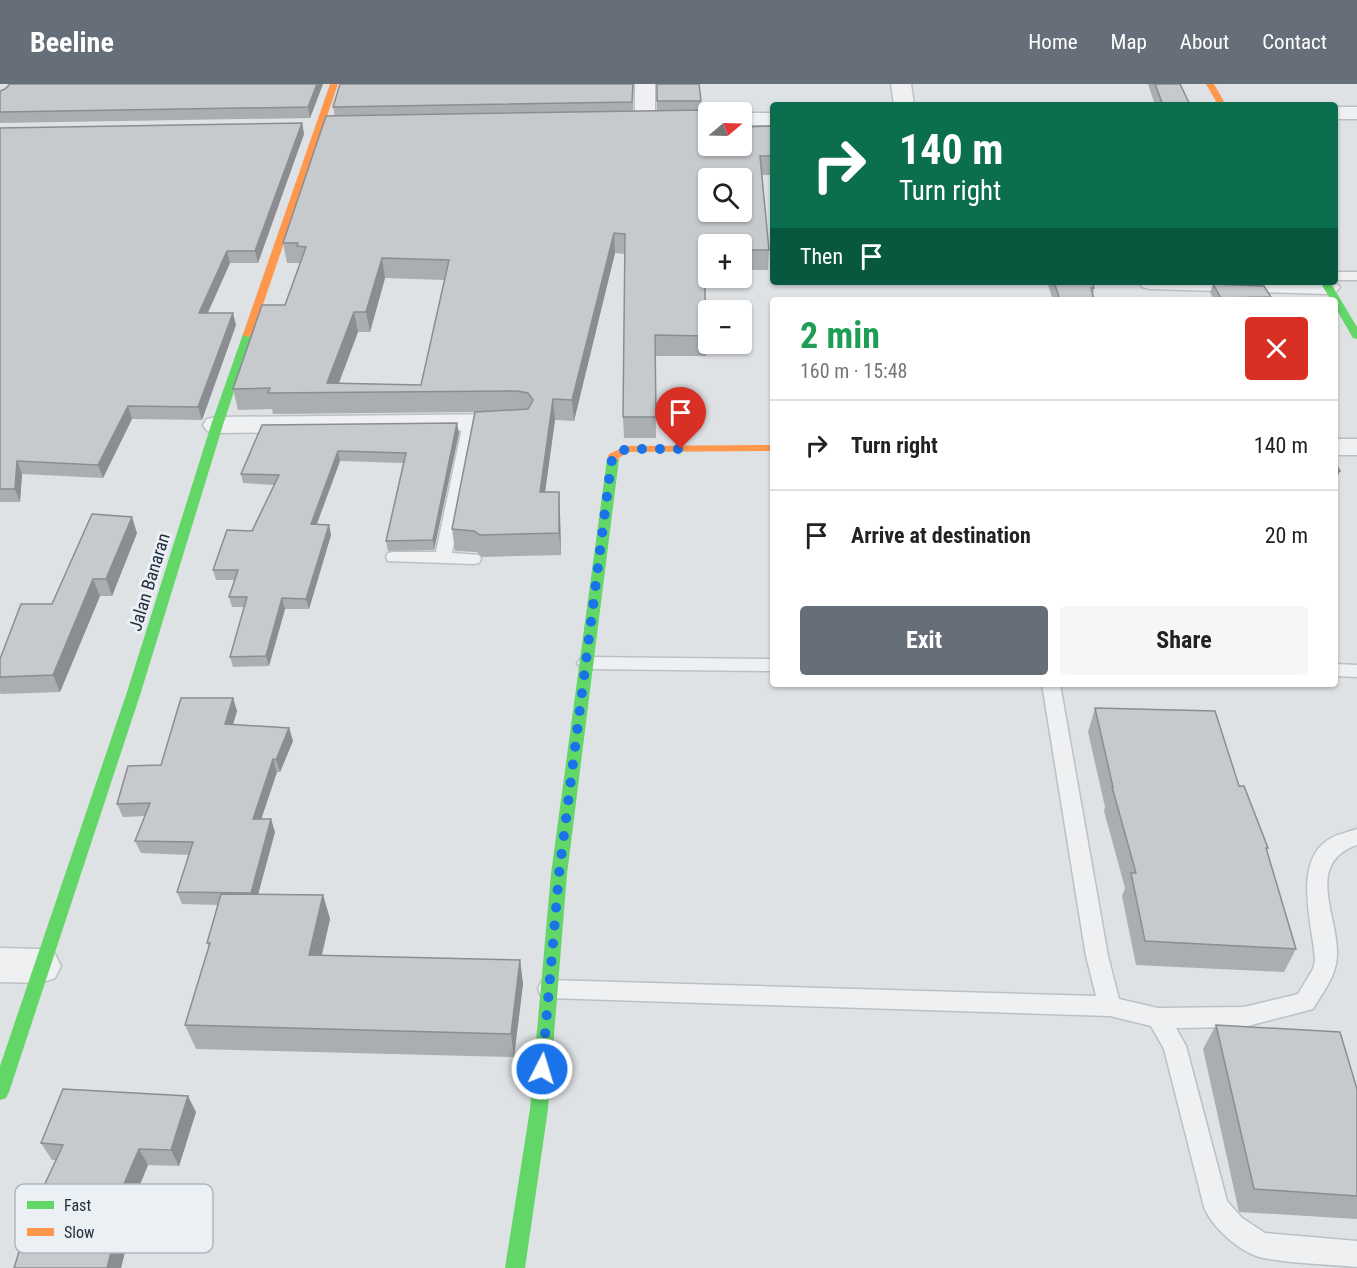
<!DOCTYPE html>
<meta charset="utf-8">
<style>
body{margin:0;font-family:"Roboto Condensed",sans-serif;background:#f6f6f6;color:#222;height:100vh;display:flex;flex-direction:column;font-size:22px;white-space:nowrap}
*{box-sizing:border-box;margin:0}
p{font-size:20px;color:#767676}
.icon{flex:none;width:33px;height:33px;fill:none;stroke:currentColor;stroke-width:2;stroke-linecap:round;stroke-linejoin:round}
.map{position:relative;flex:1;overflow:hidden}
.details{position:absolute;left:770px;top:213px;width:568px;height:390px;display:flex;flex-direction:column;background:#fff;border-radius:6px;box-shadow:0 2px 4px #0004}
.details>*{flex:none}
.hud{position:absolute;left:770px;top:18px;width:568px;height:183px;border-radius:6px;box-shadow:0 2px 4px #0004;background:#0b6e4f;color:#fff;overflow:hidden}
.needle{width:39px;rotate:71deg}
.buttons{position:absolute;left:698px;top:18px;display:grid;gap:12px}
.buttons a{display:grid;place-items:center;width:54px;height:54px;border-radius:6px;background:#fff;box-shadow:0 2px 4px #0004;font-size:30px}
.pin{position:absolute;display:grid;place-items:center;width:51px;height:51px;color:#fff;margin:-62px -26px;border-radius:50% 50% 50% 0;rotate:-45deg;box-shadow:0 0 6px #0007}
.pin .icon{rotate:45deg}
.me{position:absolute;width:66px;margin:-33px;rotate:5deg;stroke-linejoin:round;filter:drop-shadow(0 0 4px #0008)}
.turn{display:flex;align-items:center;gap:21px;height:126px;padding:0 30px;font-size:27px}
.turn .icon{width:78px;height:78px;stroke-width:2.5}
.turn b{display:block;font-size:42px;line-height:51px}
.then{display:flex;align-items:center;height:57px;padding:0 30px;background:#0003;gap:12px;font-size:22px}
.round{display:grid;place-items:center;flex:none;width:63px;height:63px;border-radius:6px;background:#f6f6f6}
.headline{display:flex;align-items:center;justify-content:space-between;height:102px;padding:0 30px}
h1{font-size:36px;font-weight:700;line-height:45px;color:#1e9e55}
.cta{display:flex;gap:12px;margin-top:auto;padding:12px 30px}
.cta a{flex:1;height:69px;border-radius:6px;background:#656e79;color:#fff;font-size:24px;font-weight:700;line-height:69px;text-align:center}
.cta a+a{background:#f6f6f6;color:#222}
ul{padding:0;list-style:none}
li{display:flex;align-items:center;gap:18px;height:90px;padding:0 30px;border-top:2px solid #e0e0e0}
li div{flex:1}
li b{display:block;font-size:22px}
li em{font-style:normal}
header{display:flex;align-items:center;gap:36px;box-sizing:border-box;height:84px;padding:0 30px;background:#656e79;color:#fff}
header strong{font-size:28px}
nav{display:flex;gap:33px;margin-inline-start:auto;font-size:21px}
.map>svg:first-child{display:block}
</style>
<header>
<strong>Beeline</strong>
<nav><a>Home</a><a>Map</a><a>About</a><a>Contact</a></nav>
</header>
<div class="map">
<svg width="1357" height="1184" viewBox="0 0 1357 1184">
<rect width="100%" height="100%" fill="#dfe2e5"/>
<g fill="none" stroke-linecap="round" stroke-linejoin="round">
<defs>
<g id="lane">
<rect x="1335" y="188" width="22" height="8"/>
<polygon points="470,335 477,339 452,469 479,471 481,475 479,479 473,480 388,477 386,473 388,469 394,468 436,468 463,339"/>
<polygon points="586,573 772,575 772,587 586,585 580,583 577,579 580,575"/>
<polygon points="1335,580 1357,581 1357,593 1335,592"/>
<path d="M1042,600h18l48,272 11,43 39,9 86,-1 54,-13 15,-25 2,-9c-2,-35 -24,-100 16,-122 7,-4 18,-6 26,-9v16c-57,20 -13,78 -21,119 -3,16 -15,31 -23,45l-69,18 -68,1 10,18 41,155 15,17 23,15 92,8v26c-31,-3 -64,-3 -94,-9 -22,-5 -51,-30 -59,-51l-40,-158 -13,-23 -41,-10 -561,-18 -8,-2 -3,-7 3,-7 8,-2 547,16 -10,-40z"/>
</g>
<g id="street">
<polygon points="635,0 655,0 655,36 652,40 638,40 635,36"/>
<polygon points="891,0 911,0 914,21 894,21"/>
<rect x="1335" y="23" width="22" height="12"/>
<rect x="741" y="29" width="31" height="12"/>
<polygon points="1138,198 1335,198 1340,203 1336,208 1328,210 1150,205 1142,203"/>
<polygon points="518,330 528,332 532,338 528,344 518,346 217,349 207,347 203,341 207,335 217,333"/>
<rect x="1335" y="355" width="22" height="16"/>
<polygon points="0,864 41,865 55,870 61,882 55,894 41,899 0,898"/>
</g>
</defs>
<use href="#lane" stroke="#bdc0c3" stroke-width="3"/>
<use href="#street" stroke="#bdc0c3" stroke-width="3"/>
<use href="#lane" fill="#eef0f2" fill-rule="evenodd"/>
<use href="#street" fill="#eef0f2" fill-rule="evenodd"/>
<g fill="#63d668" fill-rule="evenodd">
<polygon points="1320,198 1330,198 1357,243 1357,255 1353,254 1335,223 1335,216 1331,216"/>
<polygon points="248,247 253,250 223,341 141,608 9,1008 6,1014 0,1016 0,982 127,608 211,341 243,250"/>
<polygon points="613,372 619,375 567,790 548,1025 525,1184 505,1184 530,1025 551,790 607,375"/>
</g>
<g fill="#ff974d" fill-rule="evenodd">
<polygon points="330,0 338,0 253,250 248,253 244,252 243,250"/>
<polygon points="1206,0 1214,0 1226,21 1218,21"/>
<polygon points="772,361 772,367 628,368 619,374 617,377 613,378 607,375 609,370 626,362"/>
</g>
</g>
<g fill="#abaeb0" fill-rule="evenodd">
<polygon points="323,0 310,34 0,39 0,7"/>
<path d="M633,0v27h24v-27l44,17v9l6,18 65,-2v49h-10l7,75 -1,20h-27v-26h-33v26h-4l2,86h-51l1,82h-32l-1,-21 2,-163 -10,-1 -41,168 -19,-1 -10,72h14l1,22 1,41 -79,2 -5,-5 -22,-1 -3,-22 23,-117 -202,2 -1,-5 -34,1 -5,-21 52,-84 15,-42h-13l-4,-20 52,-127 -2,-9zM385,194l60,2 -24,105 -82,-2 19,-51h12z"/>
<polygon points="1148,0 1180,0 1190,21 1155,21"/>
<polygon points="302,39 304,50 258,179 230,179 208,229 236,241 202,336 132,335 103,394 22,390 20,418 0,418 0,44"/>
<polygon points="1047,198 1092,198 1094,204 1093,211 1094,216 1053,216"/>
<polygon points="1213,200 1271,213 1270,216 1215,216 1210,209"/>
<polygon points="262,341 459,349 434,466 388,467 386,457 403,379 340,377 317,440 329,441 331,451 309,525 285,525 269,582 233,583 230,573 244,523 232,523 229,513 234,496 216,496 213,486 252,447 274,401 243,399 241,390"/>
<polygon points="137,449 112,512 100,512 60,608 1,610 0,608 0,575 52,520"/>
<polygon points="233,614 237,627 233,641 289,644 293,657 280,688 277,688 261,735 275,748 258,810 323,811 330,835 322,872 520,876 523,900 514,973 196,965 185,941 209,863 207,859 218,821 182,820 177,808 189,771 141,769 135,757 145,732 123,733 117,720 161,681"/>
<polygon points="1095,624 1239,702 1268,764 1266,766 1296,865 1284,888 1136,881 1122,812 1125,804 1104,727 1105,723 1088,648"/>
<polygon points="1216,941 1357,1005 1357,1135 1239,1128 1203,965"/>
<polygon points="196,1028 179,1082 148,1081 123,1142 129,1152 121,1184 14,1184 56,1076 52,1076 41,1059"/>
</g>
<g fill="#8b8d90">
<polygon points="317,0 323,0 310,34 308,23"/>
<polygon points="302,39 304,50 258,179 255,167"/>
<polygon points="614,149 615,169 574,337 572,316"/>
<polygon points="227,167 230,179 202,241 199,229"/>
<polygon points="382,174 385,194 370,248 366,228"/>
<polygon points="354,228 358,248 335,309 327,299"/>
<polygon points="233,229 236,241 202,336 198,323"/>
<polygon points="553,315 555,336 542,430 540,408"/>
<polygon points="128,322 132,335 103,394 98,381"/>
<polygon points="457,339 459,349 434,466 433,456"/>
<polygon points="338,367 340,377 313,450 311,440"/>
<polygon points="17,377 22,390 20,418 15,405"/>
<polygon points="1340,387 1335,398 1335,388"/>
<polygon points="559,408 560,430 561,471 559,449"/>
<polygon points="132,433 137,449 112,512 106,495"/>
<polygon points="329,441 331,451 309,525 306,515"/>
<polygon points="93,495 100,512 60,608 53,591"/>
<polygon points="282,514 285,525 269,582 266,572"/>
<polygon points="233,614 237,627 229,653 225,640"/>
<polygon points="289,644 293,657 280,688 276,676"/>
<polygon points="273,675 277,688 257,748 253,735"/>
<polygon points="271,735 275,748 255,822 251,809"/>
<polygon points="323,811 330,835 316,895 309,871"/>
<polygon points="520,876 523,900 514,973 511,950"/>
<polygon points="188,1012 196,1028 179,1082 171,1066"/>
<polygon points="139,1065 148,1081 123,1142 129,1152 121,1184 107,1184 108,1137"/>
</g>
<g fill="#c7cacd" stroke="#8b8d90" stroke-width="1.5" fill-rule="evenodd">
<polygon points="10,0 317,0 308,23 0,28 0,7 5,5"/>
<polygon points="340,0 633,0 632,18 333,23"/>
<polygon points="657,0 699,0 701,17 657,17"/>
<polygon points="1155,0 1180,0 1190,21 1163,21"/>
<path d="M704,26l3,18h1v18h33v-19l31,-1v30h-12l9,94h-28v-6h-33v6h-4l2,86 -51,-1 1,82h-33l2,-183 -11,-1 -42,167 -19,-1 -13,93h19v41l-79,2 -6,-4 -22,-2 23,-117 53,-3 5,-9 -5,-7 -11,-2 -249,2 2,-5 -37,1 29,-84h23l21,-58 -9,-1 1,-3h-15l43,-127zM708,94h33v34h-33zM382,174l67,2 -28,125 -94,-2 27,-71h12z"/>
<polygon points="302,39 255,167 227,167 199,229 233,229 198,323 128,322 98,381 17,377 15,405 0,405 0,44"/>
<polygon points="1054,198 1092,198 1094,204 1091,204 1094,216 1060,216"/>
<polygon points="1213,200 1264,202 1271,213 1221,214"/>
<polygon points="457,339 433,456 386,457 406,369 338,367 311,440 329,441 306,515 282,514 266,572 230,573 247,513 229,513 238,486 213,486 227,446 252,447 279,391 241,390 262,341"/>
<polygon points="1335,379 1340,387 1335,388"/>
<polygon points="92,430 132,433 106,495 93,495 53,591 0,593 0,575 21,520 52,520"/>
<polygon points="181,614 233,614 225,640 289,644 276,676 273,675 253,735 271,735 251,809 177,808 193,758 135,757 150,719 117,720 128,682 161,681"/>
<polygon points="1095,624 1215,627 1239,702 1244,702 1268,764 1266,764 1296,865 1145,857 1131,789 1136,789 1112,703 1113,703"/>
<polygon points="221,810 323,811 309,871 520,876 511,950 185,941 210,859 207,859"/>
<polygon points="1216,941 1340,948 1357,1005 1357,1112 1254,1105"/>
<polygon points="63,1005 188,1012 171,1066 139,1065 108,1137 119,1137 107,1184 14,1184 30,1132 63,1061 41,1059"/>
</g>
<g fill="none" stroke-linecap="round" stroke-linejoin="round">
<polyline stroke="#1a73e8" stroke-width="10" stroke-dasharray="0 18" points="542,985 559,790 611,380 613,372 626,365 681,365"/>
</g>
<g text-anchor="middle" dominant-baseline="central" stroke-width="6" stroke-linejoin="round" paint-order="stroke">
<g font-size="18" fill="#24303f" stroke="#ebf0f5">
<text transform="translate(149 498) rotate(-73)">Jalan Banaran</text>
</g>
</g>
<rect x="15" y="1100" width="198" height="69" rx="9" fill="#ebf0f5" stroke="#afb6be" stroke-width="1.5"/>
<rect x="27" y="1117" width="27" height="8" fill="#63d668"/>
<rect x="27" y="1144" width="27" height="8" fill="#ff974d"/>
<g font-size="16" fill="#24303f">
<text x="64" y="1127">Fast</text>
<text x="64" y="1154">Slow</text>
</g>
</svg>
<div class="buttons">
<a><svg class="needle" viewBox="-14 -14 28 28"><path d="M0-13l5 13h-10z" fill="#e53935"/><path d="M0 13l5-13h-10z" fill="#767676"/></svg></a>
<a><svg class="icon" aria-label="search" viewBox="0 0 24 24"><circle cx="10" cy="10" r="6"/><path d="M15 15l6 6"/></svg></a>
<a>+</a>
<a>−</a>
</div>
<div class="pin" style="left:681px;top:365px;background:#d93025"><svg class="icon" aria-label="arrive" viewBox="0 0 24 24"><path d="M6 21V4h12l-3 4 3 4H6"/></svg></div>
<svg class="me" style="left:542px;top:985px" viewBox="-20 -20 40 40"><circle r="17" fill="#1a73e8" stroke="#fff" stroke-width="3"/><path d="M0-11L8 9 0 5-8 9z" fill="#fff"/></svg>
<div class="hud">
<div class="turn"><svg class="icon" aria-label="right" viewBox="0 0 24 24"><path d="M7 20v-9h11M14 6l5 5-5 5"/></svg><div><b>140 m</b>Turn right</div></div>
<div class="then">Then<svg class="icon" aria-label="arrive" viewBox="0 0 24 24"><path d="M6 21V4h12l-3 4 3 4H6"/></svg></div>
</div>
<section class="details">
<div class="headline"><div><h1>2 min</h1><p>160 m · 15:48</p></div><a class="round" style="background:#d93025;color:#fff"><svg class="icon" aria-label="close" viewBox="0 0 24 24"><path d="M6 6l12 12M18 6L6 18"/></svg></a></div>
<ul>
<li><svg class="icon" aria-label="right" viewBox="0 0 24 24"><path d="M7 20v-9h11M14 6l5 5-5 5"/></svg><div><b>Turn right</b></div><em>140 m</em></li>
<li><svg class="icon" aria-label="arrive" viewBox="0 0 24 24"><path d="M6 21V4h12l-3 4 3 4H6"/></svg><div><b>Arrive at destination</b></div><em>20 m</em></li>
</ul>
<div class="cta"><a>Exit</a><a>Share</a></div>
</section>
</div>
